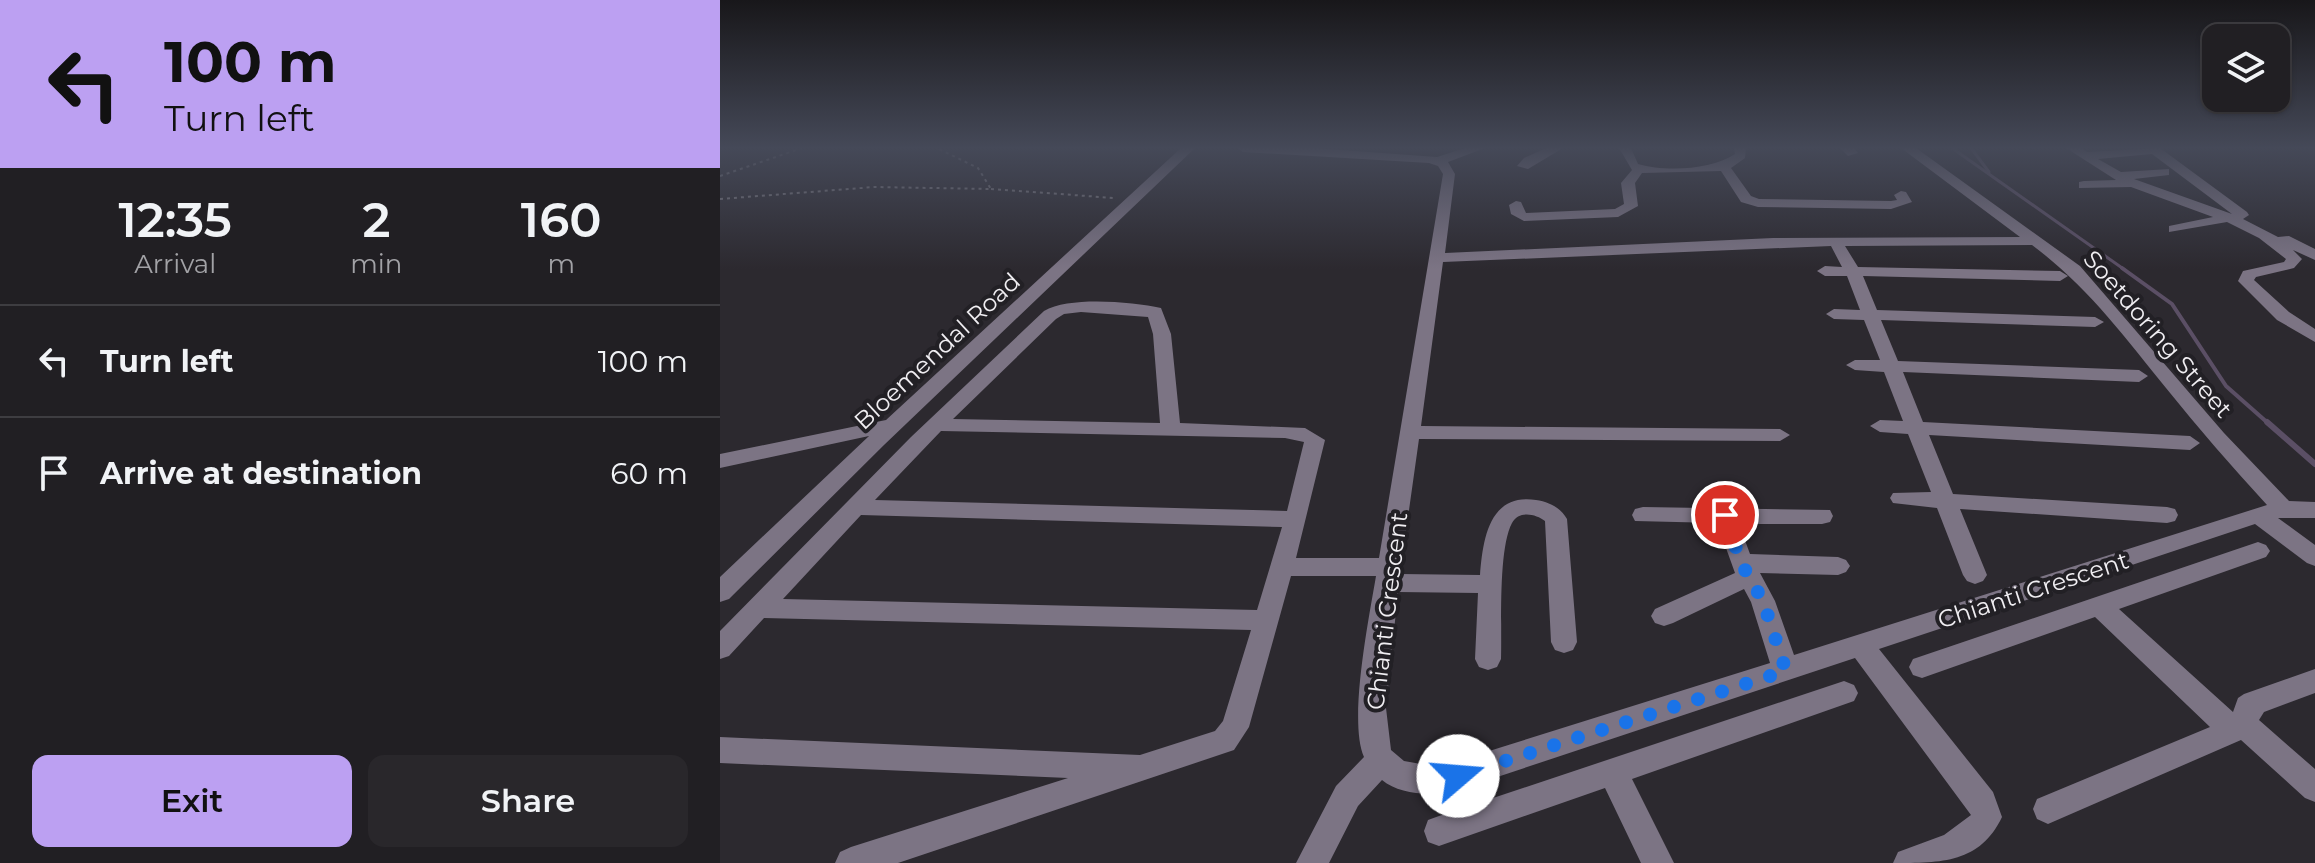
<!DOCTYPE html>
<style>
body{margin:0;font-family:Montserrat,sans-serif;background:#29272b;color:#f1f3f6;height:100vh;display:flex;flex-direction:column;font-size:30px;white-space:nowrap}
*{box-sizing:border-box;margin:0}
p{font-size:26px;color:#a2a2a6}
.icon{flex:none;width:44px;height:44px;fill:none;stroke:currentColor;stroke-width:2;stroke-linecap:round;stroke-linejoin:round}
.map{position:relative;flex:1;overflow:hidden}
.panel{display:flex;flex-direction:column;background:#211f23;width:720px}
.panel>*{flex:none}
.hud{background:#bca0f2;color:#111;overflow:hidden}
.controls{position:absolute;left:1482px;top:24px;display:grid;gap:16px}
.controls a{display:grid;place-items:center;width:88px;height:88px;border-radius:16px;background:#211f23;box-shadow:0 2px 6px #0004,0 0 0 2px #3e3d41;font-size:40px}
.pin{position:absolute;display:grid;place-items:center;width:68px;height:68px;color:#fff;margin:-34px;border:4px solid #fff;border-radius:50%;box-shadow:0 2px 8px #0007}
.me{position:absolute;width:88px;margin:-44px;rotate:72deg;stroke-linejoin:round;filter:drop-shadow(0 0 6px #0008)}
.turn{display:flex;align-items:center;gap:28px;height:168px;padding:0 32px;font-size:36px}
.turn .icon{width:104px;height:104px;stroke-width:2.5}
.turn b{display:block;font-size:56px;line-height:68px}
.eta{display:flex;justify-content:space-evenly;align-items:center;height:136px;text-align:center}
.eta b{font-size:48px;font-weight:600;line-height:56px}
.action{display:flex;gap:16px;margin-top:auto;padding:16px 32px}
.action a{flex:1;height:92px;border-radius:16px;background:#bca0f2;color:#111;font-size:32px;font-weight:600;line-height:92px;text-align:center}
.action a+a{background:#29272b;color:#f1f3f6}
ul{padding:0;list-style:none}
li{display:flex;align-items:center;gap:24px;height:112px;padding:0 32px;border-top:2px solid #3e3d41}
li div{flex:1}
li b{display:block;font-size:30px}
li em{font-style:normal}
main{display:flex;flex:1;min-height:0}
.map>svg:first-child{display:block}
</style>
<main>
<section class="panel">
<div class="hud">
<div class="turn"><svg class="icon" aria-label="left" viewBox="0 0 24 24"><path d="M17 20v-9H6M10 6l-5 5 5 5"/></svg><div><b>100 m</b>Turn left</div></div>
</div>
<div class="eta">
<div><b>12:35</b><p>Arrival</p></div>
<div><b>2</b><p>min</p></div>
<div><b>160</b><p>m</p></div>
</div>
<ul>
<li><svg class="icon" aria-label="left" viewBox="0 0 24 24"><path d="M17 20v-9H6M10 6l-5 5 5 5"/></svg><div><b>Turn left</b></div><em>100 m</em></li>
<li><svg class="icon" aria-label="arrive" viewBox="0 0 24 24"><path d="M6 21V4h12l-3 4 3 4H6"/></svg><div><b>Arrive at destination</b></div><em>60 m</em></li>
</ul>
<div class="action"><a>Exit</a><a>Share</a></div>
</section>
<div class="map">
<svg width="1595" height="863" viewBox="0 0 1595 863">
<rect width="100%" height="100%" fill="#2c292f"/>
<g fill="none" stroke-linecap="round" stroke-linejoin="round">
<g stroke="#5b4f65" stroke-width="3">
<polyline points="1232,148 1405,270"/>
<polyline points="1251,148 1269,172"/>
</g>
<polyline stroke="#5b4f65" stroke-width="4" points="1402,268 1452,304 1506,386 1549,424"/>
<polyline stroke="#5b4f65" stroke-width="6" points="1547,422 1595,464"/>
<g stroke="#7f7c82" stroke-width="2" stroke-dasharray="3 4" stroke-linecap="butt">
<polyline points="0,176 82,148"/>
<polyline points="271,189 394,198"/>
<polyline points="0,199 154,187 271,189 258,168 217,148"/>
</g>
<g fill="#7c7484" fill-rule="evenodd">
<polygon points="461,148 475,148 164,445 9,599 0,602 0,577 149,436 0,468 0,454 166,420"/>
<path d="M517,148h77l123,9 28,-9h20l-37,14 7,12 -10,79 328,-15 247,-1 -119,-89h15l164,118 144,167 65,68 26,1v16h-37l37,27v21l-8,-3 -52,-39 -376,125 114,143 9,25c-22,46 -60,46 -109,46l5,-11 46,-17 27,-20 -116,-157 -397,132c-22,6 -57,6 -76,-10l-24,26 -29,57h-33l40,-77 28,-29c-16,-36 5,-139 12,-181h-85l-42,151 -15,23 -336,113h-63l5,-11 11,-5 217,-69 -348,-15v-26l420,18 75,-24 8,-10 28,-91 -487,-12 -35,38 -9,3v-28l191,-194 133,-126c26,-15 88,-9 117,-3l10,26 9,89 125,5 20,12 -29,118h83l64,-384 -5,-8 -9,-3 -186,-11zM1312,245c55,41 91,90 134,143 32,40 66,79 101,117l-473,150 -19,-54 -15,-28 78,2 8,-3 4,-6 -4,-6 -8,-3 -88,-3 -11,-30h83l8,-2 3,-6 -3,-6 -187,-3 -8,2 -3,6 3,6 82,2 18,50 -80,36 -4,7 4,7 9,3 9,-3 71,-34 7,13 19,61 -332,104 -34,-6 -13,-11 -5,-42 12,-116 80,1 -3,66 4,8 9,3 9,-3 4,-8c1,-32 -3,-110 11,-136 7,-13 24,-9 33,-2l6,121 4,8 9,3 9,-3 4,-8 -10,-123c-7,-12 -18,-17 -31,-19 -47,-7 -53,39 -56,75l-80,-1 19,-135 361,2 10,-6 -10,-6 -359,-3 22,-164 388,-16 11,21 -17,-1 -8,5 8,5h22l13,34 -26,-1 -8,5 8,5 30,1 16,40h-25l-9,5 9,5 29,2 19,49 -23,-1 -10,6 10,6 28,2 23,58 -38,1 -3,5 3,5 44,5 26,67 4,6 8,3 8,-3 4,-6 -27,-66 207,14 8,-2 3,-6 -3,-6 -8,-2 -214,-13 -24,-59 261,15 10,-7 -10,-7 -267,-14 -20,-50 236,10 9,-6 -9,-6 -241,-9 -17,-41 214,7 9,-5 -9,-5 -218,-7 -14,-34 197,5 8,-5 -8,-5 -202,-4 -13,-21zM361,312l67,5 5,17 7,89 -207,-4 103,-100 8,-5zM221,431l344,7 19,4 -17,69 -412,-11zM141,515l421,12 -25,83 -474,-11z"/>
<polygon points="826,148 843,148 808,169 797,166 804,158"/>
<path d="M899,148h12l7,16c28,8 73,6 97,-10l-1,-6h12l-1,10 -14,10 20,28 8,3 132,2 6,-1 -3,-5 7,-4 5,1 6,10 -21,7 -133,-2 -17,-5 -20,-31 -79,2 -7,10 3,23 -20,11 -94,4 -13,-7 -2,-9 7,-4 5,1 5,11 89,-4 9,-5 -3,-21 11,-13z"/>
<polygon points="1120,148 1134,148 1138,153 1128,156"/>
<path d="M1346,148h15l6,4 73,-4 87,64 2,3 -6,4 35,18 11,-1 26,13v11l-22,-10 9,9 -8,9 -38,9 -2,3 35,32 26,17v13l-38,-22 -39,-39 5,-10 41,-9 2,-3 -27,-21 -32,-16 -58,10v-6l44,-9 -82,-30 -52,1v-6l5,-1 32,-1zM1432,154l80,60 -98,-35 35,-4v-6l-48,3 -23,-13z"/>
<polygon points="1538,542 1546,545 1550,551 1546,557 1399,609 1513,712 1518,698 1524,694 1595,669 1595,693 1544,712 1539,720 1595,769 1595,802 1585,798 1521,740 1328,824 1317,819 1313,809 1317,799 1490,727 1375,617 1202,678 1193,675 1189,667 1193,659"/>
<polygon points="1124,681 1134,685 1138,693 1134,701 912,779 954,863 921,863 885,788 719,846 708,842 704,831 708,820 719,816"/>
</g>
</g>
<linearGradient id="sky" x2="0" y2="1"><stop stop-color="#18171a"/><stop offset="0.55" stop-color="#454958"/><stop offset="1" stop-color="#454958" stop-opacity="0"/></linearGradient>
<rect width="1595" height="269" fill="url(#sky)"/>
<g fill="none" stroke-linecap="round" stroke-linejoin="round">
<polyline stroke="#1a73e8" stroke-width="14" stroke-dasharray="0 25.2" points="738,776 1066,671 1043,601 1021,563 1005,515"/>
</g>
<g text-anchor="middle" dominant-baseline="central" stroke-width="8" stroke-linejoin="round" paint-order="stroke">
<g font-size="24" fill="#f0eef2" stroke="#222025">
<text transform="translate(1438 334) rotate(49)">Soetdoring Street</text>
<text transform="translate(217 351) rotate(-43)">Bloemendal Road</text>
<text transform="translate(1313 590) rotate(-18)">Chianti Crescent</text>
<text transform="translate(667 611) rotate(-83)">Chianti Crescent</text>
</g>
</g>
</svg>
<div class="controls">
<a><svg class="icon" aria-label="layers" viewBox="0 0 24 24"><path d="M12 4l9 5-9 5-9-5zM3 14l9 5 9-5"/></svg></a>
</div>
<div class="pin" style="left:1005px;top:515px;background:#d93025"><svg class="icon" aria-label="arrive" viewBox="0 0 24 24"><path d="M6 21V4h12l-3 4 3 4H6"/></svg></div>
<svg class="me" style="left:738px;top:776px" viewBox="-20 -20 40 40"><circle r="19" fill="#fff"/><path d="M0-13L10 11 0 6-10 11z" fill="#1a73e8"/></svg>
</div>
</main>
